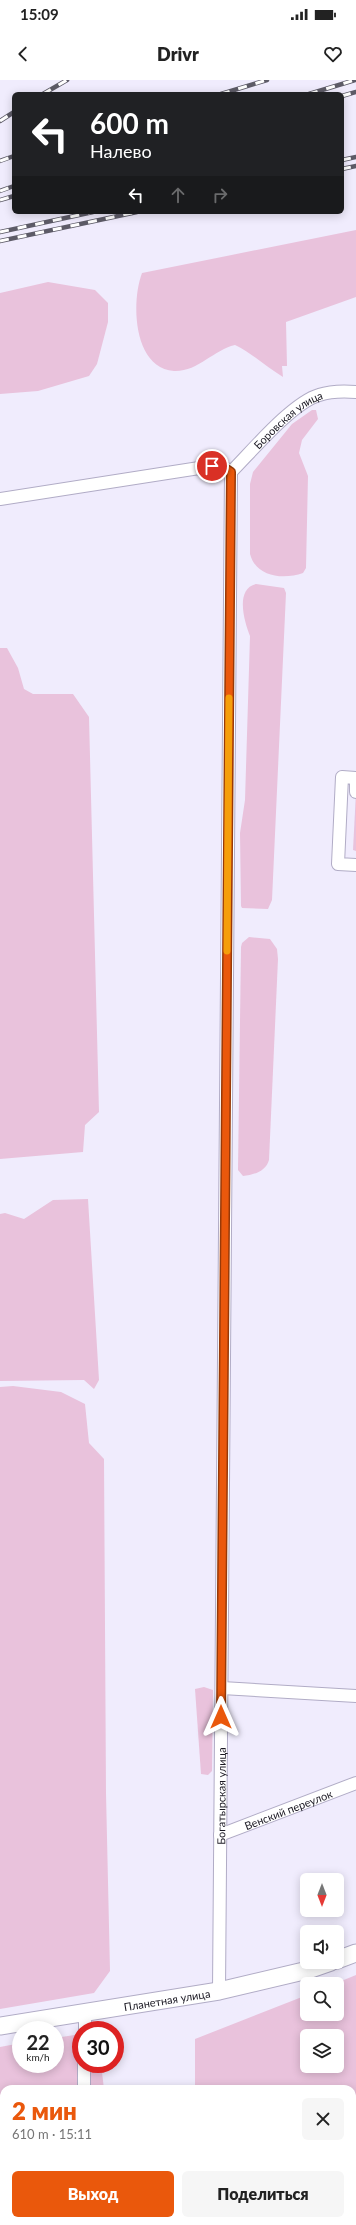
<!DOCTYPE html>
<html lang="ru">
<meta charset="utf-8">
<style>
body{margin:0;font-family:Lato,sans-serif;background:#f6f6f6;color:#222;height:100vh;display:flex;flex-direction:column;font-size:15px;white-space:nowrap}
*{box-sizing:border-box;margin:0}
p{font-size:13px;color:#767676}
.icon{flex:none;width:22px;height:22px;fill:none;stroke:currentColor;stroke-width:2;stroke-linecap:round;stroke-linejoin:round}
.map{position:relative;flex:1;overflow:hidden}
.side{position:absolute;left:0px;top:2005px;width:356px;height:140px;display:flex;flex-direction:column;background:#fff;border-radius:12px 12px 0 0;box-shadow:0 2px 10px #0003}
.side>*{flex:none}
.banner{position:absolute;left:12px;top:12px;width:332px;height:122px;border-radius:6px;box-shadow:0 2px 10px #0003;background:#202124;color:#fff;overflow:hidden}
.needle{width:26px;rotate:180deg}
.buttons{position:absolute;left:300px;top:1793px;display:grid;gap:8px}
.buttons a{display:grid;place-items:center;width:44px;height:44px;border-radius:6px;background:#fff;box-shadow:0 2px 10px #0003;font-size:20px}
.speed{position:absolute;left:12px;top:1941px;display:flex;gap:8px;font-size:20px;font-weight:700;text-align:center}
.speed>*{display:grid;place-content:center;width:52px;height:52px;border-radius:50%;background:#fff;box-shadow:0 2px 10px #0003;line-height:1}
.speed small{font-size:10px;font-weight:400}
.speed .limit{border:6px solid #d22;background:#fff;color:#111}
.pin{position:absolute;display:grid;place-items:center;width:34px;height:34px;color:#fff;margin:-17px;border:2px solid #fff;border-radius:50%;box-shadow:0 1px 4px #0007}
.me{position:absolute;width:44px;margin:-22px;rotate:0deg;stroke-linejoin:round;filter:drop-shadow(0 0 3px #0008)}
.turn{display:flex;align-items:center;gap:14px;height:84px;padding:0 12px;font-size:18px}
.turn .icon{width:52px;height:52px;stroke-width:2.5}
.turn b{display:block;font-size:28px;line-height:34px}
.lanes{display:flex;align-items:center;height:38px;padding:0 12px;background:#0003;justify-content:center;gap:20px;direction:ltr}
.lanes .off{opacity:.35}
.round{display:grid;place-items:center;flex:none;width:42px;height:42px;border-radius:6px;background:#f6f6f6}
.summary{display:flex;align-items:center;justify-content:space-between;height:68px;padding:0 12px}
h1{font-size:24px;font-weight:800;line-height:30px;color:#ea580c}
.button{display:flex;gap:8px;margin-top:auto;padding:8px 12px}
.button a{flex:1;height:46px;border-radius:6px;background:#ea580c;color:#fff;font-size:16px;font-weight:800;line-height:46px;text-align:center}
.button a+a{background:#f6f6f6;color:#222}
.status{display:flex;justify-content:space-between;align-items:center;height:28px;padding:0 20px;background:#fff;direction:ltr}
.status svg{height:11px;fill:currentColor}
header{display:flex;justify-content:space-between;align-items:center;height:52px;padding:0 12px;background:#fff;font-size:18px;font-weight:800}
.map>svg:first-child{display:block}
</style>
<div class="status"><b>15:09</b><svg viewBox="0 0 49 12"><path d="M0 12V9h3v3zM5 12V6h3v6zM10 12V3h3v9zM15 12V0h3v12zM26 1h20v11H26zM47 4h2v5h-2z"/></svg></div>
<header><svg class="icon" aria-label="back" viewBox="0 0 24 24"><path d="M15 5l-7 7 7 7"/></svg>Drivr<svg class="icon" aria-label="heart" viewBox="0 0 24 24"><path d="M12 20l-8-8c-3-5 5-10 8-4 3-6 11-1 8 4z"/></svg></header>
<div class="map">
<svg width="356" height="2145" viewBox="0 0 356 2145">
<rect width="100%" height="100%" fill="#f0ecfd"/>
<g fill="#e9c2dc" fill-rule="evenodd">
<path d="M356,150v67l-70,25 1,44h-5l1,11c-17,-10 -31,-24 -48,-32 -22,5 -37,27 -61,26 -41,-3 -43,-69 -32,-98z"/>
<polygon points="48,202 95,210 108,223 108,242 97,284 89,296 38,311 0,314 0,213"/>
<path d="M312,330h4l2,9 -16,21 -3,13 9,23 -2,92 -3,5c-20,7 -47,4 -53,-19v-70l3,-12 39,-48z"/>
<path d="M256,504l28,4 2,5 -14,307 -4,9 -26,-1 -1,-2 -1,-73 5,-33 5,-164c-6,-15 -15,-47 6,-52z"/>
<polygon points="0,568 7,568 18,588 24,609 33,614 73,614 89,637 99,1032 85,1045 83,1072 0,1079"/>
<polygon points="356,712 356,771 353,770"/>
<path d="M249,857l21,2 7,10 1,10 -9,201c-3,11 -15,15 -26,16l-5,-6 3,-223 1,-4z"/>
<polygon points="88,1119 99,1300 94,1309 84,1300 0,1301 0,1134 5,1133 24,1139 53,1120"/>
<polygon points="13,1306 61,1312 85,1324 89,1363 104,1379 106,1713 110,1891 94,1913 0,1929 0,1307"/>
<polygon points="204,1607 213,1610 212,1691 208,1695 201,1694 195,1609"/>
<path d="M356,1895v250h-163v-4h159v-132h-157v-50l112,-44v19h30v-30h-3zM307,1956h30v30h-30z"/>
<polygon points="81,1954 81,1984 101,1984 104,2009 4,2009 4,2141 128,2141 128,2145 0,2145 0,1967 21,1963 21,1984 55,1984 55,1958"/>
</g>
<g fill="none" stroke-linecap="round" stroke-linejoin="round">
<defs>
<g id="minor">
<path id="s1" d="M231,392c21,-21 61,-69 88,-77 12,-4 25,-4 37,-3"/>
<polyline points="0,419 212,386 225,388 231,392"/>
<polyline points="356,698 342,697 338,784 356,785"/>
<polyline points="356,698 356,712"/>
<polyline points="222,1608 356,1616"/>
<path id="s2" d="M220,1755l136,-52"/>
<path id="s3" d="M219,1911l12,-1519"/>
<polyline points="85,1950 85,1932"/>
<polyline points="84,2009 84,1984"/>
<polyline points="83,2145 83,2141"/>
</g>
<g id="secondary">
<polyline points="337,1880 356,1873"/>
<path id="s4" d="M0,1946l219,-35 89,-21 23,-8"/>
</g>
</defs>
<use href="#minor" stroke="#b1acc6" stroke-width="14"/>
<use href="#secondary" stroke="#b1acc6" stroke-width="19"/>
<use href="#minor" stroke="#fff" stroke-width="12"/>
<use href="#secondary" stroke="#fff" stroke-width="17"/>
<defs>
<g id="rail">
<polyline points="43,14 67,0"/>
<polyline points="221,14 267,0"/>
<polyline points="309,14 355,0"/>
<polyline points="342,16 356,12"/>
<polyline points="0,41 14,32"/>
<polyline points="342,80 356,77"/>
<polyline points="0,81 14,76"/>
<polyline points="342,89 356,86"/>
<polyline points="0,111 14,106"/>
<polyline points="0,120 14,116"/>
<polyline points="0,152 93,132"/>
<polyline points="0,161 137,132"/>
</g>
</defs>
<use href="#rail" stroke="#5d5b67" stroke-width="4.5"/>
<use href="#rail" stroke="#fff" stroke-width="3" stroke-dasharray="9" stroke-linecap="butt"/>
</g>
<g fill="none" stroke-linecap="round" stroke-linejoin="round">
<defs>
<polyline id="route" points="212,386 225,388 231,392 221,1637"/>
</defs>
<use href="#route" stroke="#983908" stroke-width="10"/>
<use href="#route" stroke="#ea580c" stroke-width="7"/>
<polyline stroke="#f59e0b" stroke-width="7" points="227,871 229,618"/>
</g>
<g text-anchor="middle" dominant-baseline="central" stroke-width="4" stroke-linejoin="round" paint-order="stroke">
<g font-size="11" fill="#1b1923" stroke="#fff">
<text stroke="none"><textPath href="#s1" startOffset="78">Боровская улица</textPath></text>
<text stroke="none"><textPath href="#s3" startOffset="195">Богатырская улица</textPath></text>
<text stroke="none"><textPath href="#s2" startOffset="73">Венский переулок</textPath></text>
<text stroke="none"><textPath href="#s4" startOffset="169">Планетная улица</textPath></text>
</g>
</g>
</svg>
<div class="buttons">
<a><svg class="needle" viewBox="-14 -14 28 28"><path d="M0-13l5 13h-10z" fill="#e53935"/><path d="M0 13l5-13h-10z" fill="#767676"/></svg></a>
<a><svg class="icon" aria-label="sound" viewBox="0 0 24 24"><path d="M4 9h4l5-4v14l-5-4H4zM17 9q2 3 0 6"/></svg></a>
<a><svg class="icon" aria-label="search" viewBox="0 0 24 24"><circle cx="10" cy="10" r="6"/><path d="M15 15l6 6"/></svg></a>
<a><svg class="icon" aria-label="layers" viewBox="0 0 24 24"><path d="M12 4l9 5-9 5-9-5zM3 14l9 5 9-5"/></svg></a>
</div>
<div class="speed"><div>22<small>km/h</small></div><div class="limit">30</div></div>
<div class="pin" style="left:212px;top:386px;background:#d93025"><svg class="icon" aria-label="arrive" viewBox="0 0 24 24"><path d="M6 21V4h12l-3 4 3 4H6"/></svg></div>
<svg class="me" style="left:221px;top:1637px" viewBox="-20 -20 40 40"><path d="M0-17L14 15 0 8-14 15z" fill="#ea580c" stroke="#fff" stroke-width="4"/></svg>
<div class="banner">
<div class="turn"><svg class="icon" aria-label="left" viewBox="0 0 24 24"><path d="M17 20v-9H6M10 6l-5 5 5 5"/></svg><div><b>600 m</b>Налево</div></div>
<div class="lanes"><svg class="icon" aria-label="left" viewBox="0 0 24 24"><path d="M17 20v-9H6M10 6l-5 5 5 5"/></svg><svg class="icon off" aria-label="ahead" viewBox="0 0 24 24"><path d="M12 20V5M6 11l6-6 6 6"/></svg><svg class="icon off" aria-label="right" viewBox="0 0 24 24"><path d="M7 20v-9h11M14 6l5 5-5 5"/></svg></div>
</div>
<section class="side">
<div class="summary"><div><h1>2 мин</h1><p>610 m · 15:11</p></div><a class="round"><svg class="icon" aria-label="close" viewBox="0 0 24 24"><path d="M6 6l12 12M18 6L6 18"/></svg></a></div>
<div class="button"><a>Выход</a><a>Поделиться</a></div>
</section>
</div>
